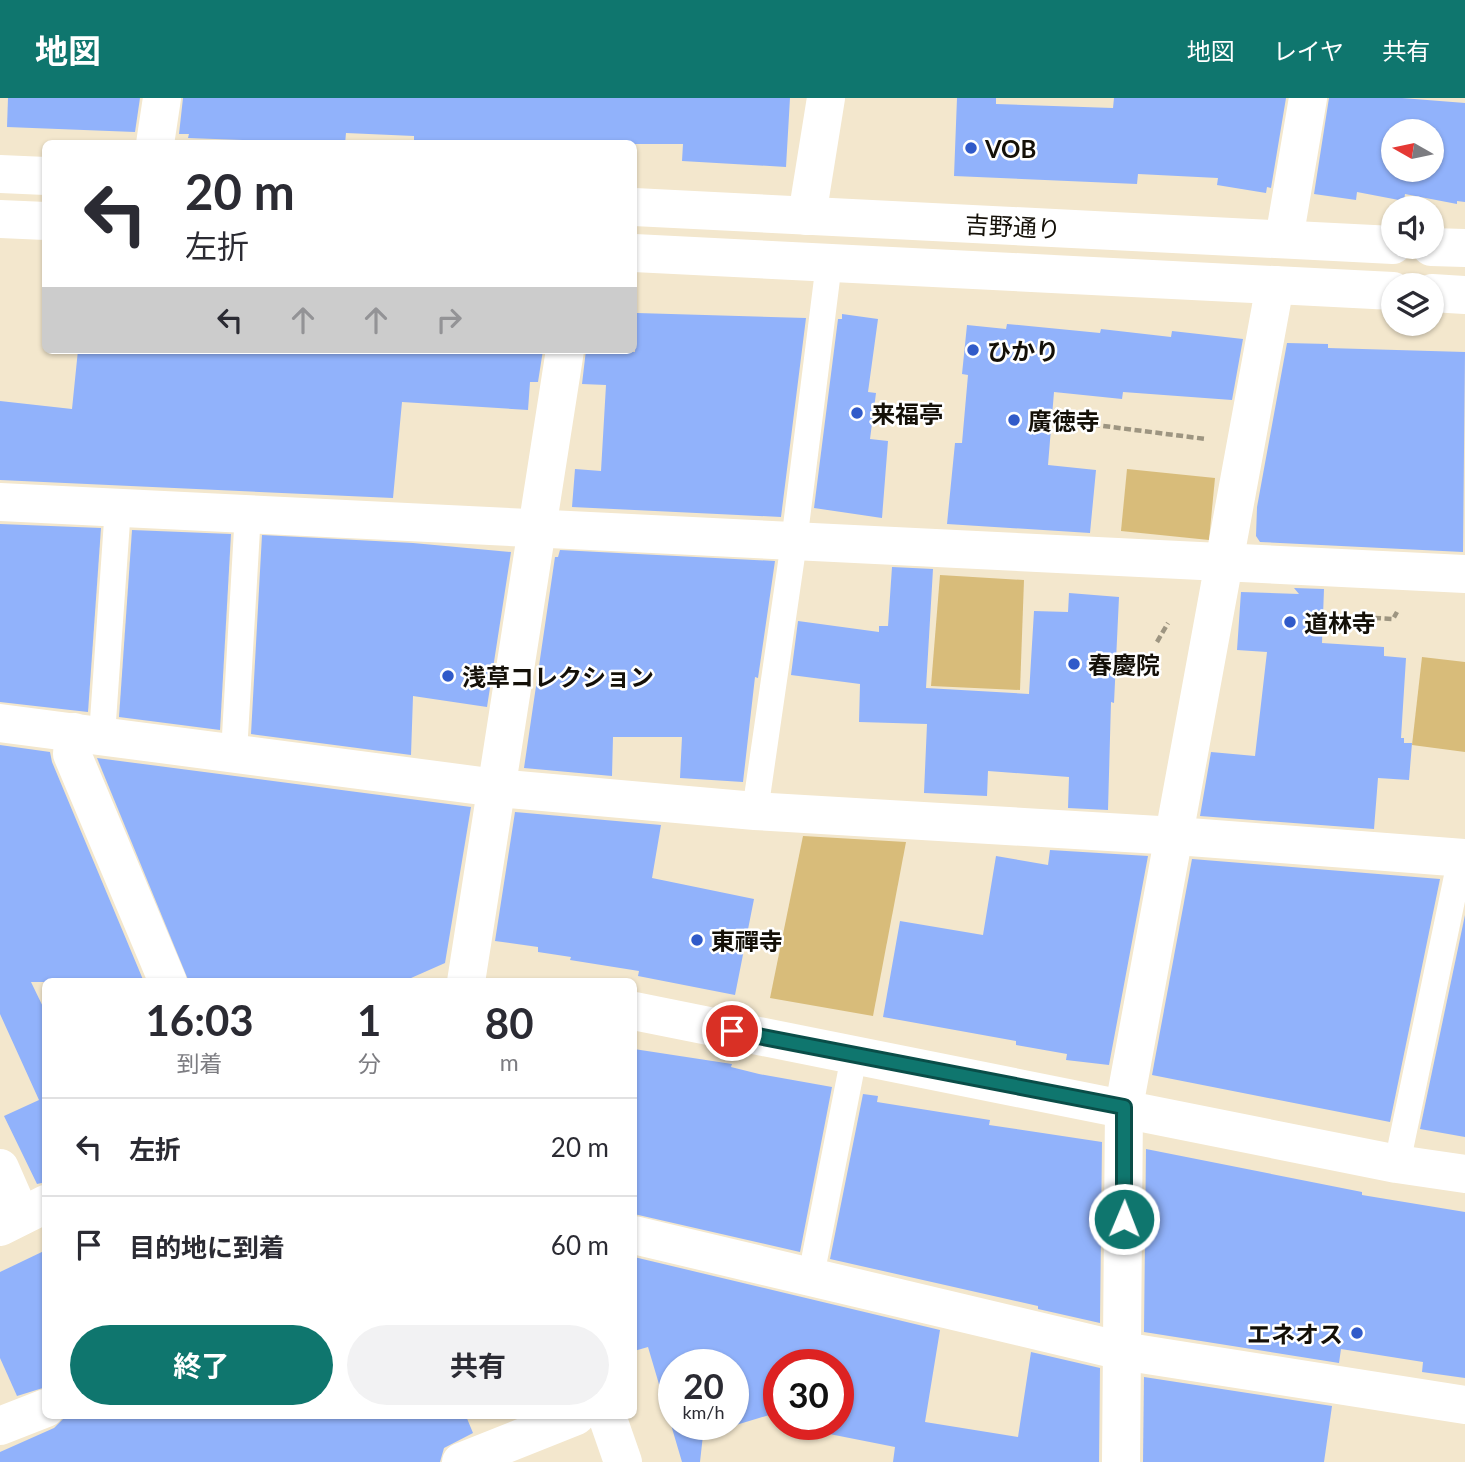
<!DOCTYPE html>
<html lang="ja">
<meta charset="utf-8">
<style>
body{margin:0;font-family:Lato,"Noto Sans JP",sans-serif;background:#f2f2f3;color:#2b2b33;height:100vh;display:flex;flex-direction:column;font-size:26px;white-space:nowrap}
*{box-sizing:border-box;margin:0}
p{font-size:23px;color:#7c7c81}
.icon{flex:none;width:38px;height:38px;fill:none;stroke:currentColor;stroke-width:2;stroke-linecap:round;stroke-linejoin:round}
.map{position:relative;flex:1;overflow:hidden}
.sheet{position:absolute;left:42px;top:880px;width:595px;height:441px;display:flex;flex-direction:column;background:#fff;border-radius:10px;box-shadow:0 2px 5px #0004}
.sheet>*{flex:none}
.banner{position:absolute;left:42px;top:42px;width:595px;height:214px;border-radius:10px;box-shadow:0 2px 5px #0004;background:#fff;color:#2b2b33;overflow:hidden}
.needle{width:46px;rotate:279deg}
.buttons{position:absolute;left:1381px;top:21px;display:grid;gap:14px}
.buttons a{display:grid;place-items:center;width:63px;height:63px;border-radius:50%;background:#fff;box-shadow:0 2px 5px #0004;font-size:35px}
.speed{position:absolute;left:658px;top:1251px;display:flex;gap:14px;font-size:35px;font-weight:700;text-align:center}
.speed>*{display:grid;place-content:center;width:91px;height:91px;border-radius:50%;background:#fff;box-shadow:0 2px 5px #0004;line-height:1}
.speed small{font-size:18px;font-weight:400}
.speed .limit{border:10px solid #d22;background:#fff;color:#111}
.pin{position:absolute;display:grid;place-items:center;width:60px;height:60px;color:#fff;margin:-30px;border:4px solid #fff;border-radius:50%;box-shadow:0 2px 7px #0007}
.me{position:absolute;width:77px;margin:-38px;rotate:1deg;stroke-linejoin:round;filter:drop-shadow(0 0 5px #0008)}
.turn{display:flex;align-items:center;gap:24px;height:147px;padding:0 28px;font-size:32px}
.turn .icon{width:91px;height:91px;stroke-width:2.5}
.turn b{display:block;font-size:49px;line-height:60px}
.lanes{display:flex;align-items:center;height:66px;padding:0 28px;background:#0003;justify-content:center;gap:35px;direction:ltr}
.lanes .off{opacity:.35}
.eta{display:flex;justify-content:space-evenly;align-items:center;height:119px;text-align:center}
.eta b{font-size:42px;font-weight:700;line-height:49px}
.action{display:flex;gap:14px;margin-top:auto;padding:14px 28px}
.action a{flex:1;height:80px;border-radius:42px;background:#0f766e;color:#fff;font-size:28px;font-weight:700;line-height:80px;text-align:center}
.action a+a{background:#f2f2f3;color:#2b2b33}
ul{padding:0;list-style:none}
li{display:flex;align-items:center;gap:21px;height:98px;padding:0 28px;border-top:2px solid #e1e1e2}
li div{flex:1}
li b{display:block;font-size:26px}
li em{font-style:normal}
header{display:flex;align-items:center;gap:42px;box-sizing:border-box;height:98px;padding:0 35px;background:#0f766e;color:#fff}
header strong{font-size:33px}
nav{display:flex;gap:38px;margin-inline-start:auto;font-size:24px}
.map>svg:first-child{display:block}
</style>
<header>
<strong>地図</strong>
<nav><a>地図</a><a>レイヤ</a><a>共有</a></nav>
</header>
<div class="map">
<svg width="1465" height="1364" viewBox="0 0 1465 1364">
<rect width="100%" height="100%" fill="#f3e7cd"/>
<g fill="#d8bc7a">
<polygon points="1127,371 1215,380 1209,442 1121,433"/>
<polygon points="940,477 1024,482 1020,592 931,588"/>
<polygon points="1422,559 1465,564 1465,654 1412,647"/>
<polygon points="803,738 906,744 873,918 770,900"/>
</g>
<g fill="#91b2fb" fill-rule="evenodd">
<polygon points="8,0 140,0 135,34 7,29"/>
<polygon points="183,0 790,0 786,69 682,63 683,46 414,46 414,38 346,35 345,46 188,40 189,36 179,36"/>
<polygon points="957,0 996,0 996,6 1113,10 1114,0 1286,0 1271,90 1267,89 1266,95 1217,87 1218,80 1138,76 1137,86 954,78"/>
<path d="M1329,0h73l63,5v99l-8,-1v3l-52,-10 -1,7 -47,-9 -1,8 -42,-6zM1393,33h39v39h-39z"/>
<polygon points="637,215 806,220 781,419 572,409 575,371 601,373 606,287 582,286 586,252 635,254"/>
<polygon points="842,216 878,221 868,294 876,295 870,341 888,343 882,420 814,410 838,221 842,221"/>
<polygon points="1007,226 1100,235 1101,231 1171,239 1172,233 1243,241 1232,302 1123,294 1122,301 1054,294 1048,367 1096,372 1090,435 947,426 955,345 962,345 968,277 962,276 967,227 1006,231"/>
<polygon points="1287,245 1328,246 1328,250 1465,254 1463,454 1260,444 1256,438 1257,409"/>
<polygon points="78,252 543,252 538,284 530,284 528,312 402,304 393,400 0,382 0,303 72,311"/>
<polygon points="0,426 101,430 88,614 0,604"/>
<polygon points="132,432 231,436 220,632 119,619"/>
<polygon points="262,437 413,445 511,454 487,609 413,598 411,657 251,636"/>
<polygon points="560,452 775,463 758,580 755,579 743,684 680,680 682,639 613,639 612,678 524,670 555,459 558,459"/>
<polygon points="892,469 933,471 926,590 1029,596 1034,513 1068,514 1069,495 1119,499 1114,605 1111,604 1108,712 1068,710 1069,679 988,673 987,698 924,695 927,626 859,624 860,586 791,577 798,523 879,534 879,528 888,528"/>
<polygon points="1294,490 1324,491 1322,545 1384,549 1384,558 1406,560 1401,640 1404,640 1404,645 1412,645 1409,682 1378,680 1374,731 1200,718 1211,654 1255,658 1267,554 1237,552 1241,494 1299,496"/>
<polygon points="0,647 50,654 52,664 144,884 31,884 46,915 46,1084 37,1086 4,1018 39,1002 0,916"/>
<polygon points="97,660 471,709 445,865 402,884 189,884"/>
<polygon points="515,714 661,727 652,780 754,801 735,897 638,878 639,873 570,862 571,859 538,854 538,849 495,843"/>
<polygon points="1050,752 1148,758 1109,967 1066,962 1067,956 1016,947 1016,943 883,919 900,823 983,837 996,758 1048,767"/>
<polygon points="1192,761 1440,781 1390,1024 1152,977"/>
<polygon points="1465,817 1465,1039 1420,1031"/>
<polygon points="634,951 732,966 731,969 759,976 832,989 800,1154 634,1116"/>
<polygon points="863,996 878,998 877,1004 990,1022 989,1027 1102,1044 1100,1225 1038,1211 1038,1208 830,1161"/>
<polygon points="1146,1051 1362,1094 1362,1097 1465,1114 1465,1280 1422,1274 1423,1264 1341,1251 1339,1265 1144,1234"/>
<polygon points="46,1152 46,1289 17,1298 0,1260 0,1174"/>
<path d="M634,1159l306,73 -15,92 93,15 13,-85 69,16 -1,94h-206l2,-15 -101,-20 1,-3h43v-59h-59v47l-76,23 -3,27h-18l-34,-115 -14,4zM674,1267h59v59h-59z"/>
<polygon points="1144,1279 1332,1308 1324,1364 1143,1364"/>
<polygon points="66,1318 466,1318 473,1335 444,1350 440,1364 0,1364 0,1354 54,1330"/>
</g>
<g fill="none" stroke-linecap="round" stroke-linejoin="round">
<g stroke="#9d9581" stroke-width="4.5" stroke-dasharray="7 3.5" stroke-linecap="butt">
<polyline points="1072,324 1206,341"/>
<polyline points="1374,520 1393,521 1397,514"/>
<polyline points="1157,544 1168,525"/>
</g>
<g stroke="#fff" stroke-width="26">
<polyline points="102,637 118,409"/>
<polyline points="234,655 248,414"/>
<polyline points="755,713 794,444 829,165"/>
<polyline points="1397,1066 1461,759"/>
<polyline points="811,1178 854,958"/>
</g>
<g stroke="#fff" stroke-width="38">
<polyline points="155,46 162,0"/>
<polyline points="807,118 826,0"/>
<polyline points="1284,141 1308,0"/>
<path d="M0,404c489,20 977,49 1465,72"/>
<polyline points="0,625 497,690 755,713 1176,738 1465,760"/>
<polyline points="74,634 72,656 168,884"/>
<polyline points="466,884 565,252"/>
<polyline points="0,1070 21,1118"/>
<polyline points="634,1137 1122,1253 1465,1307"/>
<polyline points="607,1318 623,1364"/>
<polyline points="0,1328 46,1310"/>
<polyline points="461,1364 576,1318"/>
<polyline points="1121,1364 1124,1009 1275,187"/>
</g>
<g stroke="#fff" stroke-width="38">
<polyline points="634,913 1397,1066 1465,1076"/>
<polyline points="0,1129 46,1106"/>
</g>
<g stroke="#fff" stroke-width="38">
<polyline points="0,76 46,78"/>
<polyline points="634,109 1393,147"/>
<polyline points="0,121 46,123"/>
<polyline points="1431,149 1465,150"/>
<polyline points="634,155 1393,193"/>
<polyline points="1432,195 1465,197"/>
</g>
</g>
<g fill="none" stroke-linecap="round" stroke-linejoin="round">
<defs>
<polyline id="route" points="732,933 1124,1009 1124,1121"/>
</defs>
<use href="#route" stroke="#0a4d48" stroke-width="18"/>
<use href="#route" stroke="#0f766e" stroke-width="12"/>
</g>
<g fill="#305ac9" stroke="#fff" stroke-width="2.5">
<circle cx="971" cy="50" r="7"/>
<circle cx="973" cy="252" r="7"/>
<circle cx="857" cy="315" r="7"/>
<circle cx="1014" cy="322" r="7"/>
<circle cx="1290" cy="524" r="7"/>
<circle cx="1074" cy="566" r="7"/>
<circle cx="448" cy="578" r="7"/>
<circle cx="697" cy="842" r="7"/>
<circle cx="1357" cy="1235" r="7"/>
</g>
<g text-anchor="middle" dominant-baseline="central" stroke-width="5" stroke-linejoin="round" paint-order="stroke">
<g font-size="24" font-weight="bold" fill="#141008" stroke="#fff" text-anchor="start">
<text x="985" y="50">VOB</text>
<text x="987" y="252">ひかり</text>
<text x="871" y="315">来福亭</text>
<text x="1028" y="322">廣徳寺</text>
<text x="1304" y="524">道林寺</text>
<text x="1088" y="566">春慶院</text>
<text x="462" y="578">浅草コレクション</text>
<text x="711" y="842">東禪寺</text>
<text x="1343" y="1235" text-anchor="end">エネオス</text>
</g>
<g font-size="24" fill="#141008" stroke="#fff">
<text transform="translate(1013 128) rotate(3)">吉野通り</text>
</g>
</g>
</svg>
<div class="buttons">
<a><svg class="needle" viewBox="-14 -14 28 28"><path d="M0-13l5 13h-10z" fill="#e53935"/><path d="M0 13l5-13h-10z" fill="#7c7c81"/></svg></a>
<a><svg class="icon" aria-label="sound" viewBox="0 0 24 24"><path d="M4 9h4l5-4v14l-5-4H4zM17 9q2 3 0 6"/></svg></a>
<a><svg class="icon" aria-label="layers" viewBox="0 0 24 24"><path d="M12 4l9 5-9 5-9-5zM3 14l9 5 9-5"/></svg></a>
</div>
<div class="speed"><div>20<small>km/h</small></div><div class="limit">30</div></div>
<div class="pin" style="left:732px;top:933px;background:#d93025"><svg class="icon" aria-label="arrive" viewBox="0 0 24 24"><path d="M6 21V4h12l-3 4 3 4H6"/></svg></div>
<svg class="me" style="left:1124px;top:1121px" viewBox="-20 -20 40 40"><circle r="17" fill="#0f766e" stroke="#fff" stroke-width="3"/><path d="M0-11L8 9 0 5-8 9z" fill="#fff"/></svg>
<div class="banner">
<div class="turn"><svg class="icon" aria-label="left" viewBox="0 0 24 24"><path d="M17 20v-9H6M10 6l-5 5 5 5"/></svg><div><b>20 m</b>左折</div></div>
<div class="lanes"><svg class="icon" aria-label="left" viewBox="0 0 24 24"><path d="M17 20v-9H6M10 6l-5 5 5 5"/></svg><svg class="icon off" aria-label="ahead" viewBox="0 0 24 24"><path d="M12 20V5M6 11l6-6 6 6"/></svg><svg class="icon off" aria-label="ahead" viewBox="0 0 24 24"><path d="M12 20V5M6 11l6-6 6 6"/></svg><svg class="icon off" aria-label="right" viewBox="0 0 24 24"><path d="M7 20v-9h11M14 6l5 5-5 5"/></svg></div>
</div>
<section class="sheet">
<div class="eta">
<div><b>16:03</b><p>到着</p></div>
<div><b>1</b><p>分</p></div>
<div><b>80</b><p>m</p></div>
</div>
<ul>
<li><svg class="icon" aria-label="left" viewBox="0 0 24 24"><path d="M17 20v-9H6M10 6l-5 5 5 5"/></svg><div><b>左折</b></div><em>20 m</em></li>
<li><svg class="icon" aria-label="arrive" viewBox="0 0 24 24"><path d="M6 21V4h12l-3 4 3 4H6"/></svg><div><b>目的地に到着</b></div><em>60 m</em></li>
</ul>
<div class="action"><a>終了</a><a>共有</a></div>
</section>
</div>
